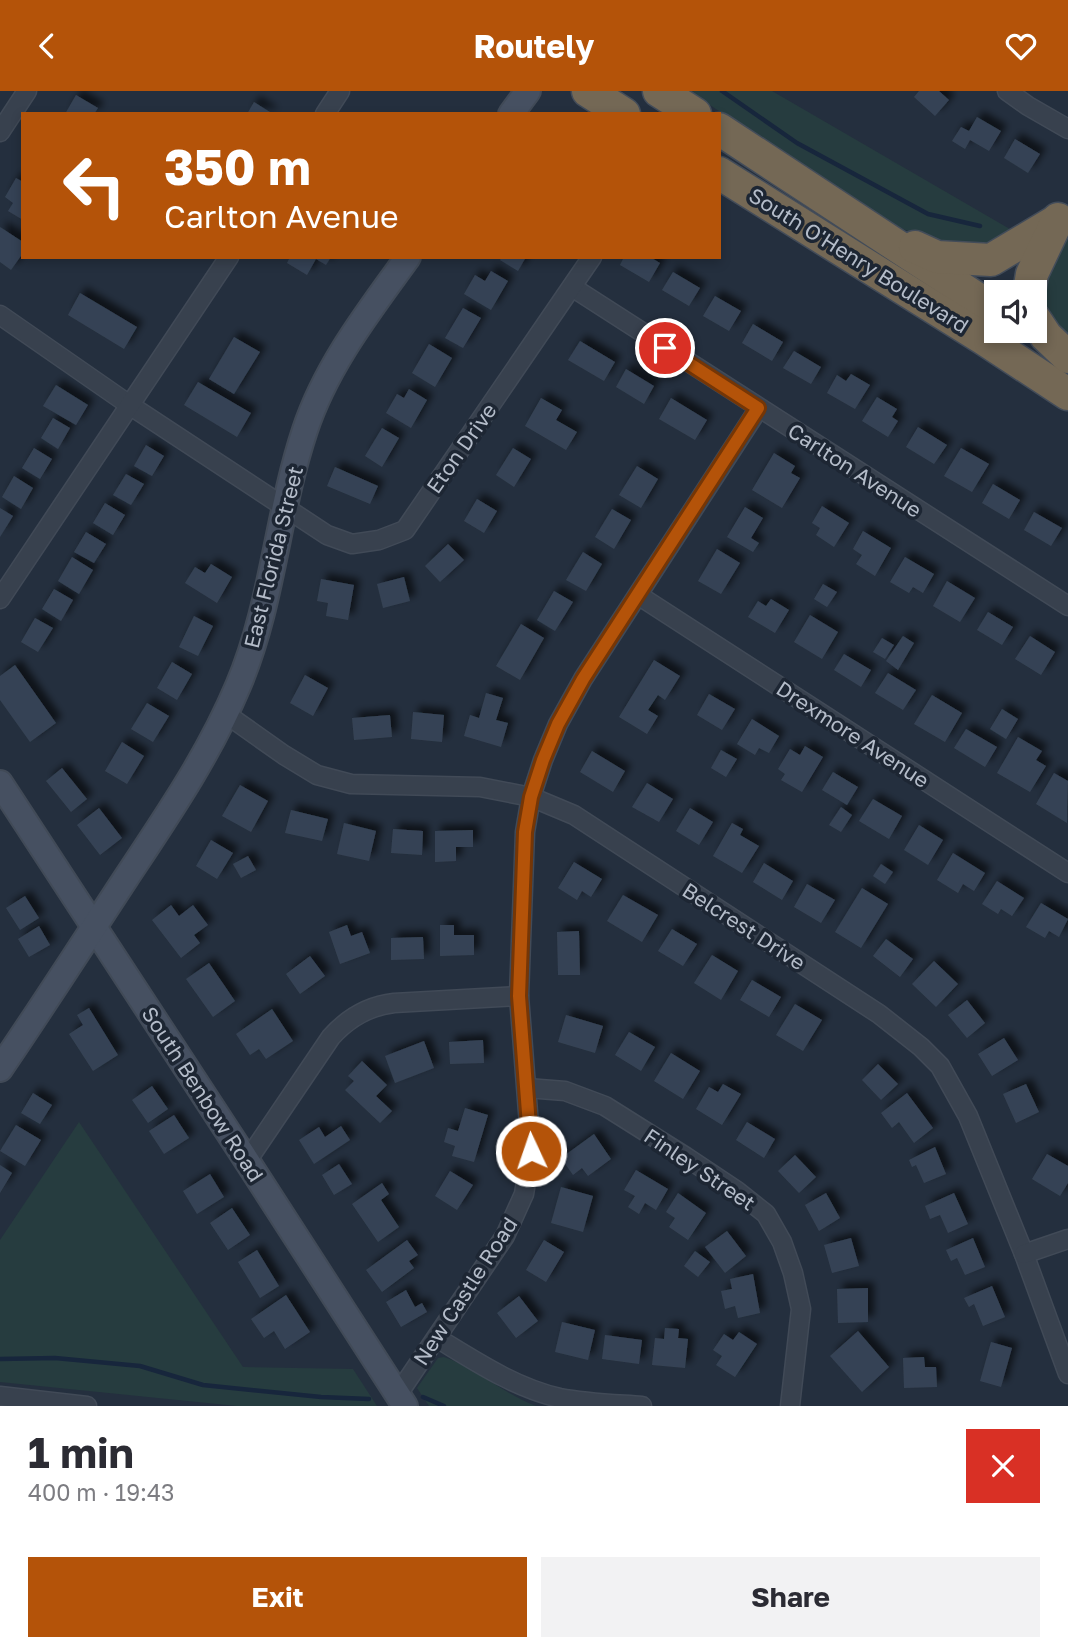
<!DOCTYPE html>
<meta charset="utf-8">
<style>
body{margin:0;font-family:"Golos Text",sans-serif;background:#f2f2f3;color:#2b2b33;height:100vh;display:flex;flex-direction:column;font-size:26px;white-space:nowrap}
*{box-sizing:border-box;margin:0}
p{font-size:23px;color:#7c7c81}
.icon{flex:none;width:38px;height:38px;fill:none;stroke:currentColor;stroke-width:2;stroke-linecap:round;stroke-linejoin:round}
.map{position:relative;height:1315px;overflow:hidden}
.details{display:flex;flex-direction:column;background:#fff;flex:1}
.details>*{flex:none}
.banner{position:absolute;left:21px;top:21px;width:700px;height:147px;border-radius:0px;box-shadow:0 4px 10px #0003;background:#b45309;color:#fff;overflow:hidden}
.controls{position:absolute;left:984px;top:189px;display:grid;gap:14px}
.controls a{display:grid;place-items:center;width:63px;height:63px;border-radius:0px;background:#fff;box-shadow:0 4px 10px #0003;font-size:35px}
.pin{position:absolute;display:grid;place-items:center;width:60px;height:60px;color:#fff;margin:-30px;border:4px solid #fff;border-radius:50%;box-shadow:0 2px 7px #0007}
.me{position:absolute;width:77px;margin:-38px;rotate:357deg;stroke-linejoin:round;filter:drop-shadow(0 0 5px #0008)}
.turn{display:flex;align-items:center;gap:24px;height:147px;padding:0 28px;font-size:32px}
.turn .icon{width:91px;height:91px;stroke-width:2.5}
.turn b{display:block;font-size:49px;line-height:60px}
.round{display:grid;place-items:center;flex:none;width:74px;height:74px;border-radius:0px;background:#f2f2f3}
.headline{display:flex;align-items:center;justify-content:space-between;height:119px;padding:0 28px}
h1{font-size:42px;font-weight:700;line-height:52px}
.action{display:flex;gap:14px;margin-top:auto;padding:14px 28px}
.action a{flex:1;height:80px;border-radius:0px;background:#b45309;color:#fff;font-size:28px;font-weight:700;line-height:80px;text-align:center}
.action a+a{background:#f2f2f3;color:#2b2b33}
header{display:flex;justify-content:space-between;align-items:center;height:91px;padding:0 28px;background:#b45309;color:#fff;font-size:32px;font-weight:700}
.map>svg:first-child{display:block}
</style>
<header><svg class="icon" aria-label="back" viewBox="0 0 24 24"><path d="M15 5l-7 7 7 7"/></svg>Routely<svg class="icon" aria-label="heart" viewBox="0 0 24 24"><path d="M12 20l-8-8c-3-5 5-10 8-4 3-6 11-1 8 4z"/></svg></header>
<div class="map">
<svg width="1068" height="1315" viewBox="0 0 1068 1315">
<defs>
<filter id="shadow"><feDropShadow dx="6" dy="-6" stdDeviation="3.5" flood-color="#0009"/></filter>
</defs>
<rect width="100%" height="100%" fill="#242f3e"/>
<g fill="#263c3f">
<path d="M688,0h84l243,141c-7,3 -14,7 -21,10 -31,12 -65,-3 -94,-14z"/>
<polygon points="1068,138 1068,247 1048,224 1041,200"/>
<polygon points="79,1031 243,1276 353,1278 377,1315 237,1315 0,1291 0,1149"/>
<path d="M444,1266c33,11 59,37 92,49h-107l-12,-18 21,-30z"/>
</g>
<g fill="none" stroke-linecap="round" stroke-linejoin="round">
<g stroke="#17263c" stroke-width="4.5">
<polyline points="722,0 797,52 928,123 980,135"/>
<polyline points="0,1268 55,1267 140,1275 203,1294 321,1306 369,1308"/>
<polyline points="423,1306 444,1315"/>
</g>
</g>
<g fill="#364354" filter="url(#shadow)">
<polygon points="919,0 939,0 949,9 935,25 914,6"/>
<polygon points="76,4 98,17 94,23 65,23"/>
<polygon points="254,11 273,23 247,23"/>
<polygon points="977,26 1001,40 989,60 970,49 965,58 952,50 961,36 969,40"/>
<polygon points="1015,48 1040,63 1028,82 1004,67"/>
<polygon points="16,87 23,91 23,129 8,120 13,112 5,106"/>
<polygon points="0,136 23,151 23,162 11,179 0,171"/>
<polygon points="290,166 331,166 326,174 316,168 307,184 287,172"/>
<polygon points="502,166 526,166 518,180 500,169"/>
<polygon points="624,166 650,166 660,172 649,191 620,174"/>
<polygon points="491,180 508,190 491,219 464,203 475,184 485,190"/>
<polygon points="673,181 700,197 689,215 662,199"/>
<polygon points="80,202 137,236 124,258 68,224"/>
<polygon points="715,205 741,220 729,240 703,225"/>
<polygon points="463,217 481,227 463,257 445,247"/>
<polygon points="753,233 783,251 772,270 742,252"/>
<polygon points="234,246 260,261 234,303 209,288"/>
<polygon points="580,250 615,271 604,290 568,269"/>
<polygon points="429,253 452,267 435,296 412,282"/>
<polygon points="794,260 821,276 811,293 783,277"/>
<polygon points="626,278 654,295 644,313 616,296"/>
<polygon points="851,283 870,294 855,318 827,302 837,284 846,290"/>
<polygon points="198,291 251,322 237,346 184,314"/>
<polygon points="56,294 88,314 76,334 43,315"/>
<polygon points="409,298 427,309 411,337 386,322 397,303 404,307"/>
<polygon points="877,306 897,318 892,326 898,330 888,346 862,330"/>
<polygon points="541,307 562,319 556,329 577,341 566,359 525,335"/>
<polygon points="671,307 707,329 695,349 659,328"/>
<polygon points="53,327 70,337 58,358 41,347"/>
<polygon points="918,336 947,354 934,373 906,356"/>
<polygon points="382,337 399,347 382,376 365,365"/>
<polygon points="146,354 164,365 152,385 134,375"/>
<polygon points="34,357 52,368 40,388 22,377"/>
<polygon points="513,357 531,368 514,396 496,384"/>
<polygon points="961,357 989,373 972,401 944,385"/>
<polygon points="774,362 795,375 791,382 800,387 782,417 752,399"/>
<polygon points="637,375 658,388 641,417 619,404"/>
<polygon points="335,376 378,395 370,413 327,395"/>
<polygon points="126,383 144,393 131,414 113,404"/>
<polygon points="14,385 33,397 21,418 2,406"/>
<polygon points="993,393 1020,409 1009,428 982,412"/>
<polygon points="477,408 497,420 484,442 464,430"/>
<polygon points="105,412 125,424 113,444 93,432"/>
<polygon points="822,415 849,432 834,456 816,444 820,437 812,432"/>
<polygon points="745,416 763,427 751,447 759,452 753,461 727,446"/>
<polygon points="0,417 13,425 0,446"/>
<polygon points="612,418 631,429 614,458 595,446"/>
<polygon points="1034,421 1062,437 1051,455 1024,439"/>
<polygon points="863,440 891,457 875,485 856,473 862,464 853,458"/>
<polygon points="86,441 106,453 94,472 74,461"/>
<polygon points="448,453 464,469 440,491 425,475"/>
<polygon points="717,458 740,472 721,503 698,490"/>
<polygon points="583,461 602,473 586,500 566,489"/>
<polygon points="72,466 93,479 79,503 58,490"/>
<polygon points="905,466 934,483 923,502 913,496 909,502 890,491"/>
<polygon points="211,473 232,486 217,512 185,492 195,476 205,482"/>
<polygon points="404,486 410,510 383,517 377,493"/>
<polygon points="321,488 354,494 348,529 326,525 328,512 317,510"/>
<polygon points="947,490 975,507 960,531 933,515"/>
<polygon points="823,493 837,501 827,516 814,508"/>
<polygon points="54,498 73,509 61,530 42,518"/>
<polygon points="554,500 573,511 555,540 537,529"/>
<polygon points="771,508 789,519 775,542 748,526 758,510 766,515"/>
<polygon points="988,521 1013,536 1002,554 977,539"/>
<polygon points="810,524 838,541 822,568 794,551"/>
<polygon points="194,525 213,535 198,565 179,556"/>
<polygon points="35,527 53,537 38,561 21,551"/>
<polygon points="521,533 544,547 520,589 496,575"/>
<polygon points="903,545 914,552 898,579 886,570"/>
<polygon points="1030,545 1055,561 1041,584 1015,568"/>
<polygon points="882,547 894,554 885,568 873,561"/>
<polygon points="844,563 871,579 861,596 834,579"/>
<polygon points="654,569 680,585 665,609 658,604 648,619 658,625 647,643 619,626"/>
<polygon points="172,571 192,583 177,609 157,597"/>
<polygon points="15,574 56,632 30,651 0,609 0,585"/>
<polygon points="888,582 916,599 903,619 875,602"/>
<polygon points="305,584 328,597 313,625 290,612"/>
<polygon points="486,602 503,607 496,629 508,632 501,656 464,645 470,624 479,627"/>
<polygon points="709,603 735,618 722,639 697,624"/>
<polygon points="932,604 962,622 945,651 914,633"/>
<polygon points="147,612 169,625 153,651 131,638"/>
<polygon points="1002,618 1018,628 1006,648 990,638"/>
<polygon points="413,621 444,624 442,651 411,648"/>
<polygon points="390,624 392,646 354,649 352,627"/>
<polygon points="752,628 779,645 769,662 759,657 755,664 737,653"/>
<polygon points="966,638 997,656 985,676 954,657"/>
<polygon points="1018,646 1042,660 1036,669 1046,675 1030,701 997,682"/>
<polygon points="122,651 144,665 127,693 105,680"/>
<polygon points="805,655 823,666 802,701 781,689 785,683 778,678 790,658 800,664"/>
<polygon points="721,659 737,668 726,686 711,677"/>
<polygon points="592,660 625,680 613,701 580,681"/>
<polygon points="62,677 87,708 71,721 46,690"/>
<polygon points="833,681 858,696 847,714 822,699"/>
<polygon points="1054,682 1068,690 1067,732 1036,713"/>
<polygon points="647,692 673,708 659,731 632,716"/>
<polygon points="240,694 268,710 251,741 222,725"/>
<polygon points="873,708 902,725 889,748 859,730"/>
<polygon points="841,716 852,724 841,741 829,734"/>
<polygon points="99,717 122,747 100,764 77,734"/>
<polygon points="690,717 713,731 699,754 676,740"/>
<polygon points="291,719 328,728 322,750 285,742"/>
<polygon points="344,732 376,740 369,770 337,763"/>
<polygon points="732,732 743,738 740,744 759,755 742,782 713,765"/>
<polygon points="919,734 943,749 928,774 904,759"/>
<polygon points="393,738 423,740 422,764 391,762"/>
<polygon points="473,739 473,756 456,756 456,770 435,771 435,740"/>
<polygon points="211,749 233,762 217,788 196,775"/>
<polygon points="953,762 985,782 974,800 963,793 958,802 937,789"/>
<polygon points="248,765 256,779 241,787 233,773"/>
<polygon points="574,771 602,788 591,806 582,800 577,809 558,797"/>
<polygon points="764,772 793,790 782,809 753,791"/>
<polygon points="881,773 893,781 885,793 873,785"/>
<polygon points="997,790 1024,807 1012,825 1001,818 998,823 982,813"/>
<polygon points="807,793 835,809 821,832 794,816"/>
<polygon points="862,797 888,813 861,857 835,841"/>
<polygon points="623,804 658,824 642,851 607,830"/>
<polygon points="25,805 39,827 20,839 6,817"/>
<polygon points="1041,812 1068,828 1059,846 1049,840 1045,847 1026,836"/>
<polygon points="171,814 179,825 193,814 208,834 194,844 200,852 181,867 152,829"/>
<polygon points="347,834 351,845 362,841 370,862 340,873 329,841"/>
<polygon points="440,834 454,834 454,844 474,844 474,864 440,865"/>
<polygon points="39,835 50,854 29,866 18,848"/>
<polygon points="672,838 697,853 683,875 658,860"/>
<polygon points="579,840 580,884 558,884 557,841"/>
<polygon points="423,846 424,868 391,869 391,847"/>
<polygon points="886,848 913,868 900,886 873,865"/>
<polygon points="712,864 738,880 721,909 694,892"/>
<polygon points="310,865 325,885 300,903 286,883"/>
<polygon points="934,870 958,893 936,916 912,893"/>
<polygon points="209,872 235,910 213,926 186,888"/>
<polygon points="752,889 781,906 769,926 740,909"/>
<polygon points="967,909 985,932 967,947 948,924"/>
<polygon points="795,913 822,929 803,960 776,944"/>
<polygon points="89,917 118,964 93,980 69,943 83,934 77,924"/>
<polygon points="272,918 293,950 266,968 259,958 250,964 236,943"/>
<polygon points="566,924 603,935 595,962 558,951"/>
<polygon points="629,941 655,956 641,980 615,964"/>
<polygon points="1004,947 1018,969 992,985 978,963"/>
<polygon points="483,949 484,972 450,973 449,951"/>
<polygon points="424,950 434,977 395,992 385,965"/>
<polygon points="671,962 700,980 683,1008 654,990"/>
<polygon points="362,970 387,994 376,1005 392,1020 380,1032 345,999 354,990 348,985"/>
<polygon points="878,973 898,993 881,1009 862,989"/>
<polygon points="723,993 741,1003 722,1034 696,1018 709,996 718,1001"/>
<polygon points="1026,993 1039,1021 1016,1032 1003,1003"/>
<polygon points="152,995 168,1018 148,1032 132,1009"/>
<polygon points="33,1002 52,1014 40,1033 21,1022"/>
<polygon points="907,1002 933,1037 914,1052 899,1031 892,1037 881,1022"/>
<polygon points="465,1017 488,1024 474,1071 452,1065 455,1055 444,1051 448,1037 458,1040"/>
<polygon points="174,1024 189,1047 164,1063 149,1040"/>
<polygon points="747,1031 775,1048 764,1067 736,1049"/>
<polygon points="16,1034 41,1049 25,1075 0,1060"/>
<polygon points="341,1035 350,1049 314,1073 299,1049 319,1036 325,1046"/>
<polygon points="594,1043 611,1068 588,1085 582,1077 573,1084 561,1067"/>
<polygon points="935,1056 946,1083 924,1092 916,1074 912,1076 909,1069"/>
<polygon points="1047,1063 1068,1075 1068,1092 1060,1105 1032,1088"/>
<polygon points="795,1064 816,1086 799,1102 778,1080"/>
<polygon points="339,1073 352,1093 334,1104 322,1084"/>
<polygon points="0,1074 12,1082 0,1102"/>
<polygon points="636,1079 668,1098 656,1119 645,1112 639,1123 628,1116 635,1105 624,1099"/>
<polygon points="450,1080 473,1094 457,1119 435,1105"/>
<polygon points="210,1083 224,1106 197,1123 183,1100"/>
<polygon points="382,1092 389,1103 381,1109 399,1136 378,1151 352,1113"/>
<polygon points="561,1096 593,1105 583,1141 551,1132"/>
<polygon points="678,1102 706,1122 688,1149 669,1136 675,1127 666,1121"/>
<polygon points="826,1102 840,1127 819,1140 805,1114"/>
<polygon points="954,1102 968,1133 948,1142 940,1124 930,1128 925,1115"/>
<polygon points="232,1117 250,1144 228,1159 210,1132"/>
<polygon points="727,1140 746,1165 725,1182 705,1156"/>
<polygon points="851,1147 859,1175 832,1182 824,1154"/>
<polygon points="973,1147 985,1176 965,1184 957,1167 951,1170 946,1159"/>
<polygon points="407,1149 418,1164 409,1170 414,1177 382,1201 366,1179"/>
<polygon points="544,1149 564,1161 546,1191 526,1179"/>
<polygon points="257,1159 279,1195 260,1207 238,1171"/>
<polygon points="695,1160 710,1171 698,1186 684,1175"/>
<polygon points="753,1183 760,1222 738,1227 735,1215 725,1218 721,1200 732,1198 730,1188"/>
<polygon points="992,1195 1005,1226 983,1235 974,1213 969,1216 964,1207"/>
<polygon points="868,1197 868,1231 838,1232 837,1198"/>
<polygon points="406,1199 415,1216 422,1212 427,1221 401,1236 386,1211"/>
<polygon points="286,1204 310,1241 285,1258 274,1240 264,1247 251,1228"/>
<polygon points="519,1205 538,1230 516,1247 497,1222"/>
<polygon points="562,1231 595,1239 588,1269 555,1261"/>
<polygon points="665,1237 679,1238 678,1247 688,1248 685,1277 652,1274 655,1247 664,1248"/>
<polygon points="858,1240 889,1276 862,1301 830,1265"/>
<polygon points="739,1241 757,1253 735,1286 716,1274 722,1265 713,1259 724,1243 733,1249"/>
<polygon points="605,1244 642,1249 639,1273 602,1268"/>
<polygon points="991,1251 1012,1257 1001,1296 980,1290"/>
<polygon points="924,1266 925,1276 936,1276 937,1296 904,1297 903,1267"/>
</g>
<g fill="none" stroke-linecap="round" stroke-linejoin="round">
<defs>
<g id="street">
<polyline points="1007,0 1028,15 1068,38"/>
<polyline points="325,23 340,0"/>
<polyline points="0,41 27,0"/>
<polyline points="572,196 1068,515"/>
<polyline points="0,224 131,315 327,444 352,453 379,449 405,439 592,166"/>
<polyline points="638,504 1068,782"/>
<polyline points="0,508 229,166"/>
<polyline points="226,623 284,664 317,684 351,693 480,696 531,706 574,724 879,923 921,956 940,975 968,1025 1024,1163 1068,1283"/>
<polyline points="527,997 565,1000 605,1015 686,1066 737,1100 766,1123 782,1151 793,1182 801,1218 790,1315"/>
<path d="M247,1070l84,-124c17,-19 37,-31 63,-34l125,-7"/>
<polyline points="1024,1163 1068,1148"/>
<path d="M437,1247c38,23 78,50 123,60 26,5 55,6 82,8"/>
<polyline points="398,1303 505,1145 524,1103 531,1060 519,905 525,741 531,706 543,669 558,633 583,588 759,317"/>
<polyline points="0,1305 87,1315"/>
</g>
<g id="secondary">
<polyline points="511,23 528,0"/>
<polyline points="0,692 247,1070 405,1315"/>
<path d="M0,978c43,-63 84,-127 126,-191 41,-62 83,-123 112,-192 35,-82 39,-172 67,-256 21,-64 64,-119 103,-173"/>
</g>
<g id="highway">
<polyline points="588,0 624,23"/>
<polyline points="659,0 695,23"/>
<polyline points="719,38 996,220"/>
<polyline points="719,82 984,248 1068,303"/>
<polyline points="915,156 937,166 991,169 1058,129"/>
<polyline points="1029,201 1032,183 1058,128"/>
<polyline points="1034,227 1046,245 1068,266"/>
</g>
</defs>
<use href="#street" stroke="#414a57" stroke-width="21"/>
<use href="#secondary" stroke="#414a57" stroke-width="28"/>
<use href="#highway" stroke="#434c59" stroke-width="35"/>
<use href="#street" stroke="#38414e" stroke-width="18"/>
<use href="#secondary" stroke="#465061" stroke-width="24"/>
<use href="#highway" stroke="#746855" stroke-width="32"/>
</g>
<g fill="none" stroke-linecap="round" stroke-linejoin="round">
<defs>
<polyline id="route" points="531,1060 519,905 525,741 531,706 543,669 558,633 583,588 758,317 665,257"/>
</defs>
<use href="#route" stroke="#753606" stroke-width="18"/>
<use href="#route" stroke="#b45309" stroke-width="12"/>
</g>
<g text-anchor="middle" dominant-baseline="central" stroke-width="7" stroke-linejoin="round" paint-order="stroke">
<g font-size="21" fill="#b4bcc9" stroke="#1d2633">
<text transform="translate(859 169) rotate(32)">South O'Henry Boulevard</text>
<text transform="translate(461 357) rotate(-55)">Eton Drive</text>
<text transform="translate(855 379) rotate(33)">Carlton Avenue</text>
<text transform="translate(273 466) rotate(-76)">East Florida Street</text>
<text transform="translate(853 643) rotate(33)">Drexmore Avenue</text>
<text transform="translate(744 835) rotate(33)">Belcrest Drive</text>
<text transform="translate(203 1003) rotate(57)">South Benbow Road</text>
<text transform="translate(700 1078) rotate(34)">Finley Street</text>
<text transform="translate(465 1200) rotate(-57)">New Castle Road</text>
</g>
</g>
</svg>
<div class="controls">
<a><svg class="icon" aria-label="sound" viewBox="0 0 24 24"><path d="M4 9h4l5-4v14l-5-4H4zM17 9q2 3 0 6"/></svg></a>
</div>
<div class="pin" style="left:665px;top:257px;background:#d93025"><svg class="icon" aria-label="arrive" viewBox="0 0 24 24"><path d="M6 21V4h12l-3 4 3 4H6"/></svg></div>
<svg class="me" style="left:531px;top:1060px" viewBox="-20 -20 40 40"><circle r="17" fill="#b45309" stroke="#fff" stroke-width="3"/><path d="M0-11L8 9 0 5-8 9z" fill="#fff"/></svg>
<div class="banner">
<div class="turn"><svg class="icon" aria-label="left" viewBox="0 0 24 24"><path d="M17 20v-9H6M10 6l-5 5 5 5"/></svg><div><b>350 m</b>Carlton Avenue</div></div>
</div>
</div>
<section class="details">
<div class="headline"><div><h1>1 min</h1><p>400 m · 19:43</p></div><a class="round" style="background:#d93025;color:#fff"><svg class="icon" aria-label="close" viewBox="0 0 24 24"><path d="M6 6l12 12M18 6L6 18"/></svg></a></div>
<div class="action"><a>Exit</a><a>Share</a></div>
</section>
